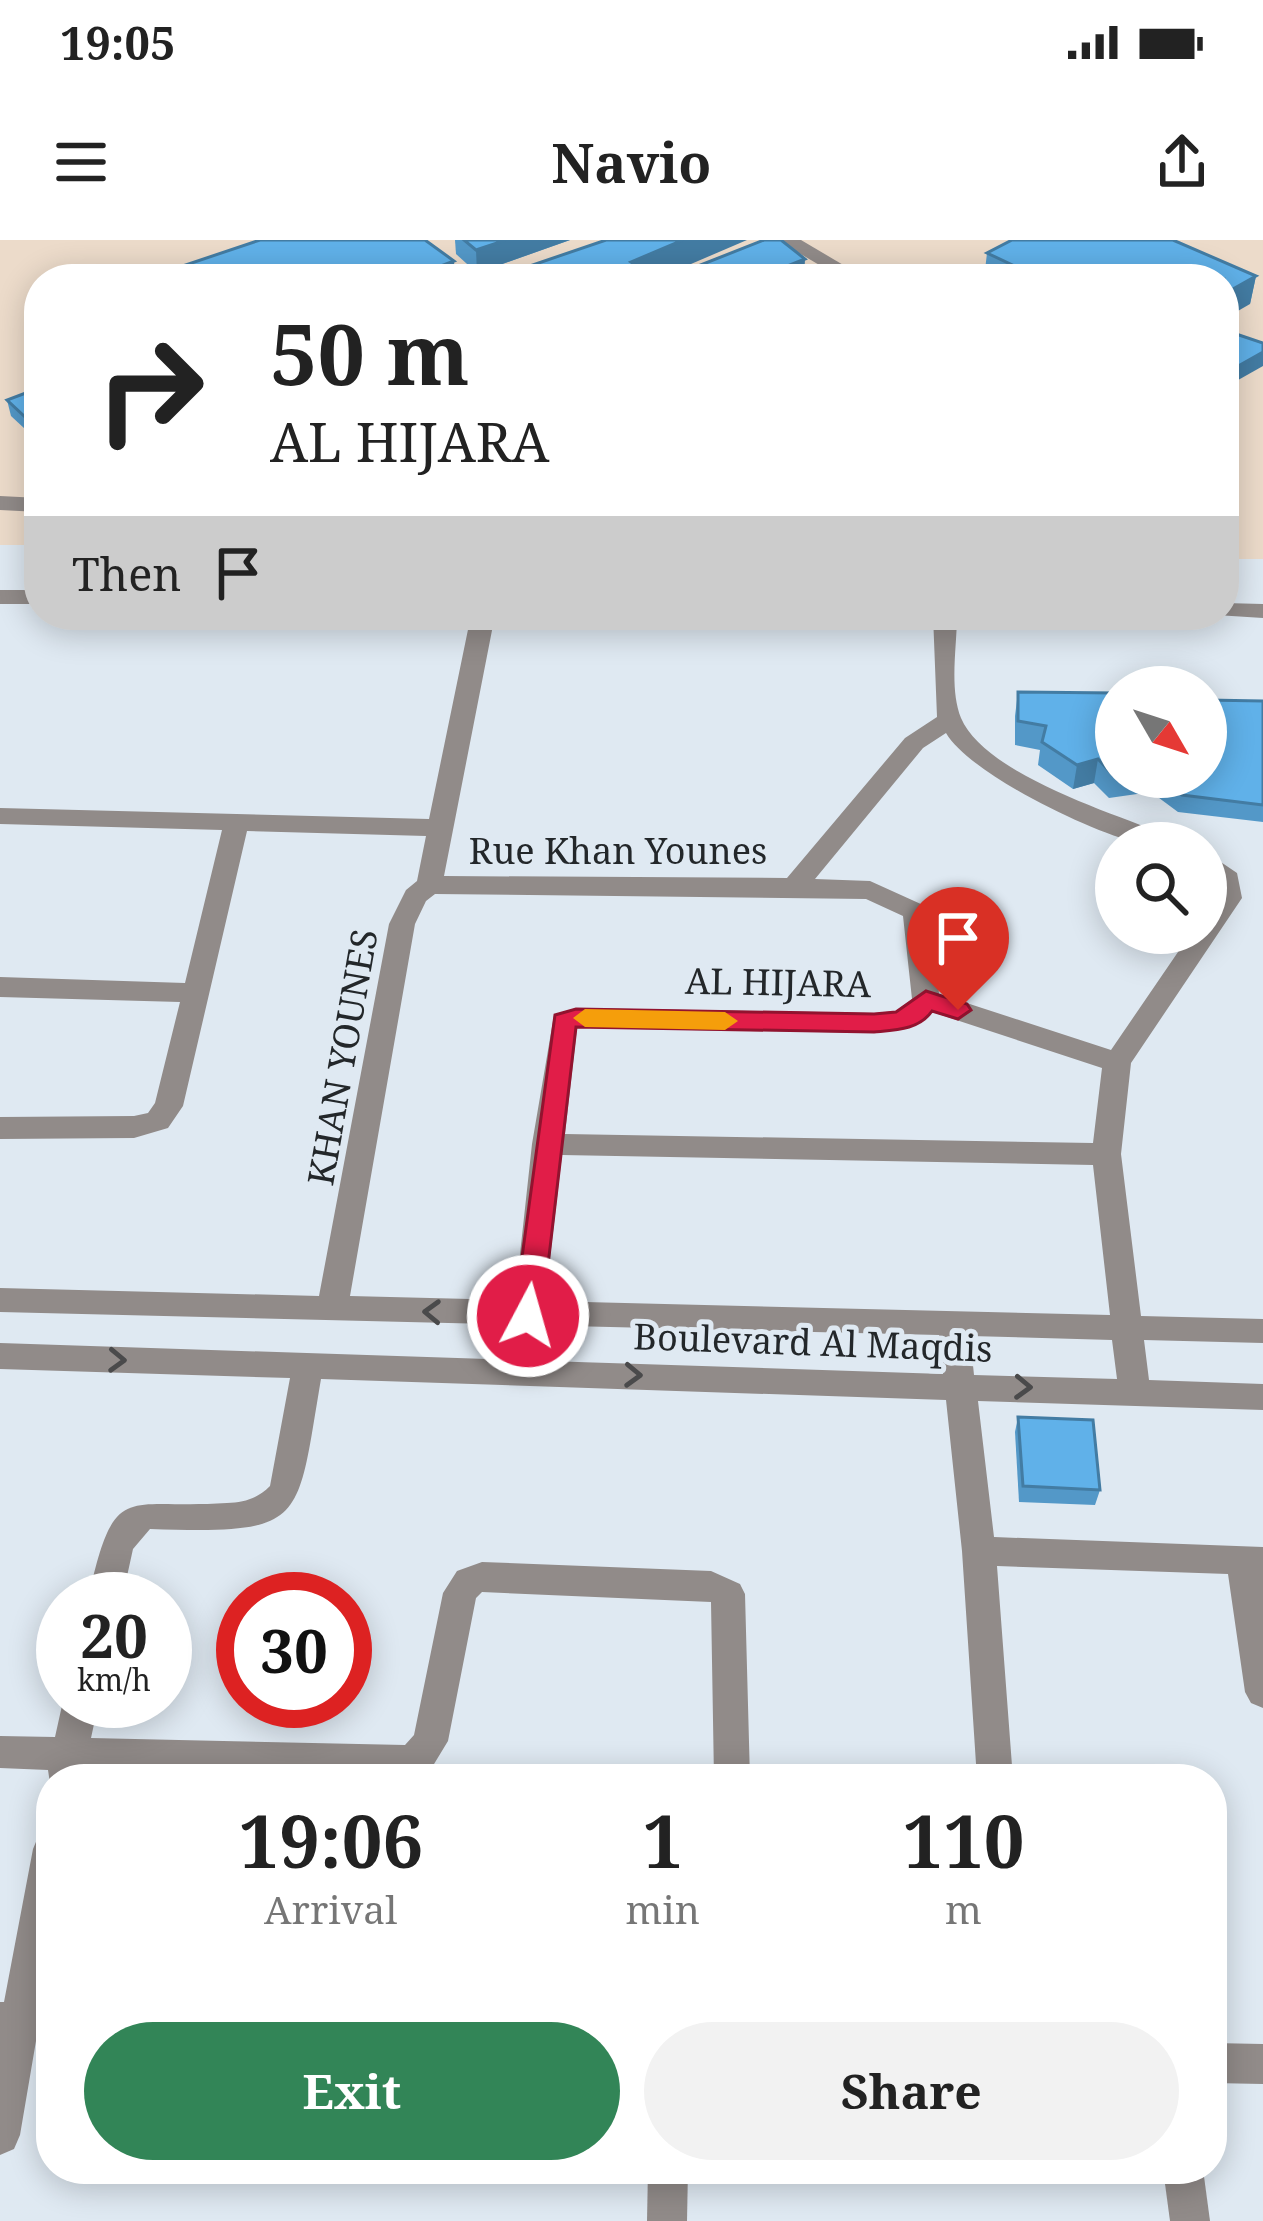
<!DOCTYPE html>
<style>
body{margin:0;font-family:"Noto Serif",serif;background:#f2f2f2;color:#222;height:100vh;display:flex;flex-direction:column;font-size:45px;white-space:nowrap}
*{box-sizing:border-box;margin:0}
p{font-size:39px;color:#767676}
.icon{flex:none;width:66px;height:66px;fill:none;stroke:currentColor;stroke-width:2;stroke-linecap:round;stroke-linejoin:round}
.map{position:relative;flex:1;overflow:hidden}
.sheet{position:absolute;left:36px;top:1524px;width:1191px;height:420px;display:flex;flex-direction:column;background:#fff;border-radius:48px;box-shadow:0 6px 30px #0003}
.sheet>*{flex:none}
.guide{position:absolute;left:24px;top:24px;width:1215px;height:366px;border-radius:48px;box-shadow:0 6px 30px #0003;background:#fff;color:#222;overflow:hidden}
.needle{width:78px;rotate:129deg}
.tools{position:absolute;left:1095px;top:426px;display:grid;gap:24px}
.tools a{display:grid;place-items:center;width:132px;height:132px;border-radius:50%;background:#fff;box-shadow:0 6px 30px #0003;font-size:60px}
.speed{position:absolute;left:36px;top:1332px;display:flex;gap:24px;font-size:60px;font-weight:700;text-align:center}
.speed>*{display:grid;place-content:center;width:156px;height:156px;border-radius:50%;background:#fff;box-shadow:0 6px 30px #0003;line-height:1}
.speed small{font-size:30px;font-weight:400}
.speed .limit{border:18px solid #d22;background:#fff;color:#111}
.pin{position:absolute;display:grid;place-items:center;width:102px;height:102px;color:#fff;margin:-123px -51px;border-radius:50% 50% 50% 0;rotate:-45deg;box-shadow:0 0 12px #0007}
.pin .icon{rotate:45deg}
.me{position:absolute;width:132px;margin:-66px;rotate:6deg;stroke-linejoin:round;filter:drop-shadow(0 0 9px #0008)}
.turn{display:flex;align-items:center;gap:42px;height:252px;padding:0 48px;font-size:54px}
.turn .icon{width:156px;height:156px;stroke-width:2.5}
.turn b{display:block;font-size:84px;line-height:102px}
.then{display:flex;align-items:center;height:114px;padding:0 48px;background:#0003;gap:24px;font-size:45px}
.eta{display:flex;justify-content:space-evenly;align-items:center;height:204px;text-align:center}
.eta b{font-size:72px;font-weight:700;line-height:84px}
.primary-button{display:flex;gap:24px;margin-top:auto;padding:24px 48px}
.primary-button a{flex:1;height:138px;border-radius:72px;background:#328557;color:#fff;font-size:48px;font-weight:700;line-height:138px;text-align:center}
.primary-button a+a{background:#f2f2f2;color:#222}
.status{display:flex;justify-content:space-between;align-items:center;height:84px;padding:0 60px;background:#fff;direction:ltr}
.status svg{height:33px;fill:currentColor}
header{display:flex;justify-content:space-between;align-items:center;height:156px;padding:0 48px;background:#fff;font-size:54px;font-weight:700}
.map>svg:first-child{display:block}
</style>
<div class="status"><b>19:05</b><svg viewBox="0 0 49 12"><path d="M0 12V9h3v3zM5 12V6h3v6zM10 12V3h3v9zM15 12V0h3v12zM26 1h20v11H26zM47 4h2v5h-2z"/></svg></div>
<header><svg class="icon" aria-label="menu" viewBox="0 0 24 24"><path d="M4 6h16M4 12h16M4 18h16"/></svg>Navio<svg class="icon" aria-label="share" viewBox="0 0 24 24"><path d="M12 15V3M7 8l5-5 5 5M5 13v7h14v-7"/></svg></header>
<div class="map">
<svg width="1263" height="1981" viewBox="0 0 1263 1981">
<rect width="100%" height="100%" fill="#dfe9f2"/>
<polygon fill="#ecdbca" points="0,0 1263,0 1263,319 1224,319 1224,39 39,39 39,305 0,305"/>
<g fill="none" stroke-linecap="round" stroke-linejoin="round">
<g fill="#918b89" fill-rule="evenodd">
<polygon points="777,0 801,0 867,39 843,39"/>
<polygon points="0,256 39,258 39,272 0,270"/>
<rect x="0" y="350" width="39" height="14"/>
<polygon points="1224,363 1263,364 1263,378 1216,375 1224,375"/>
<path d="M471,375h24l-51,261 343,2 118,-140 32,-21 -4,-102h24c0,32 -8,73 4,103 24,57 157,97 211,119l4,6c-12,0 -26,2 -38,0 -47,-11 -168,-69 -192,-110l-23,15 -108,131 55,2 53,24 10,22 6,67 172,56 80,-117h15c0,-20 10,-32 9,-51l-9,-7v-23l31,21 5,25 -111,165 -10,91 20,162 122,3v24l-119,-3 5,40 114,4v26l-285,-9 16,136 269,10v161l-12,-5 -6,-11 -17,-118 -231,-8 16,213h-36l-15,-228 -16,-151 -625,-21c-25,146 -13,155 -171,150l-17,20 -11,50h-34c27,-121 36,-89 139,-96 17,-1 30,-4 43,-17l20,-108 -290,-9v-26l943,31 -4,-39 -939,-23v-24l319,8 70,-372 17,-34 11,-9 9,-45 -179,-5 -64,275 -15,22 -34,10 -134,1v-22l134,-1 14,-3 7,-10 25,-101 -180,-5v-20l185,6 37,-153 -222,-6v-16l429,11zM435,654l431,5 37,17 9,83 -16,12 -21,2 -299,-5 -22,7 -22,129 -17,156 -165,-4 65,-372 11,-23zM932,772l170,56 -9,75 -528,-9 12,-106 298,5 39,-8zM562,915l531,10 17,150 -565,-14zM970,1096l142,4 5,39 -143,-4z"/>
<polygon points="482,1322 711,1331 740,1344 745,1354 750,1539 714,1539 711,1362 482,1352 476,1358 448,1501 431,1529 405,1539 84,1531 82,1539 51,1539 51,1550 48,1530 0,1528 0,1496 55,1497 63,1461 99,1461 91,1498 405,1505 414,1495 443,1353 457,1331"/>
<polygon points="51,1592 51,1715 43,1763 51,1763 51,1801 36,1801 20,1895 14,1909 0,1915 0,1762 4,1762 33,1609 38,1597"/>
<polygon points="1212,1803 1263,1804 1263,1844 1212,1843"/>
<polygon points="648,1929 688,1929 687,1981 647,1981"/>
<polygon points="1163,1929 1203,1929 1210,1981 1170,1981"/>
</g>
</g>
<g fill="#5398c8">
<polygon points="455,0 570,0 477,33 456,14"/>
<polygon points="987,13 1256,36 1250,64 1224,39 984,39"/>
<polygon points="39,148 39,202 11,176 7,160"/>
<polygon points="1018,452 1116,453 1116,537 1206,537 1263,461 1263,582 1178,572 1151,552 1109,558 1094,543 1073,549 1038,525 1040,510 1015,505 1015,476"/>
<polygon points="1018,1177 1100,1250 1095,1265 1019,1262 1015,1192"/>
</g>
<g fill="#437ca3">
<polygon points="506,0 570,0 477,33 476,10"/>
<polygon points="683,0 747,0 656,39 631,22"/>
<polygon points="805,19 804,39 755,39"/>
<polygon points="454,21 455,39 407,39"/>
<polygon points="1256,36 1250,64 1224,79 1224,54"/>
<polygon points="1263,112 1263,126 1224,148 1224,134"/>
<polygon points="1098,519 1094,543 1073,549 1077,525"/>
</g>
<g fill="#60b1e9" stroke="#437ca3" stroke-width="3">
<polygon points="260,0 425,0 454,21 407,39 144,39"/>
<polygon points="464,0 506,0 476,10"/>
<polygon points="606,0 683,0 631,22 657,39 531,39 518,30"/>
<polygon points="764,0 781,0 805,19 755,39 665,39"/>
<polygon points="1012,0 1173,0 1256,36 1224,54 1224,39 1042,39 987,13"/>
<polygon points="1239,95 1263,103 1263,112 1224,134 1224,104"/>
<polygon points="39,148 39,190 7,160"/>
<polygon points="1018,452 1116,453 1116,534 1113,535 1098,519 1077,525 1042,502 1046,486 1018,481"/>
<polygon points="1206,460 1263,461 1263,565 1182,555 1156,537 1206,537"/>
<polygon points="1018,1177 1093,1180 1100,1250 1023,1246"/>
</g>
<defs><path id="oneway-chevron" d="M-2-3.5L2.5 0L-2 3.5" fill="none" stroke-width="1.6" stroke-linecap="round" stroke-linejoin="round" transform="scale(3)"/></defs>
<g stroke="#4a4a4b">
<use href="#oneway-chevron" transform="translate(432 1072) rotate(-178)"/>
<use href="#oneway-chevron" transform="translate(117 1120) rotate(2)"/>
<use href="#oneway-chevron" transform="translate(633 1135) rotate(2)"/>
<use href="#oneway-chevron" transform="translate(1023 1147) rotate(2)"/>
</g>
<path fill="#e11d48" stroke="#92132f" stroke-width="3" d="M926,751l41,13 4,6 -13,9 -26,-8c-13,19 -37,19 -58,21l-298,-5 -34,289 -4,7h-20l-4,-7 41,-301 21,-6 298,5 22,-2z"/>
<polygon fill="#f59e0b" points="585,769 725,772 738,781 725,790 585,787 573,778"/>
<g text-anchor="middle" dominant-baseline="central" stroke-width="10" stroke-linejoin="round" paint-order="stroke">
<g font-size="36" fill="#23272a" stroke="#dfe9f2">
<text x="618" y="610">Rue Khan Younes</text>
<text transform="translate(778 742) rotate(1)">AL HIJARA</text>
<text transform="translate(342 817) rotate(-80)">KHAN YOUNES</text>
<text transform="translate(813 1102) rotate(2)">Boulevard Al Maqdis</text>
</g>
</g>
</svg>
<div class="tools">
<a><svg class="needle" viewBox="-14 -14 28 28"><path d="M0-13l5 13h-10z" fill="#e53935"/><path d="M0 13l5-13h-10z" fill="#767676"/></svg></a>
<a><svg class="icon" aria-label="search" viewBox="0 0 24 24"><circle cx="10" cy="10" r="6"/><path d="M15 15l6 6"/></svg></a>
</div>
<div class="speed"><div>20<small>km/h</small></div><div class="limit">30</div></div>
<div class="pin" style="left:958px;top:770px;background:#d93025"><svg class="icon" aria-label="arrive" viewBox="0 0 24 24"><path d="M6 21V4h12l-3 4 3 4H6"/></svg></div>
<svg class="me" style="left:528px;top:1076px" viewBox="-20 -20 40 40"><circle r="17" fill="#e11d48" stroke="#fff" stroke-width="3"/><path d="M0-11L8 9 0 5-8 9z" fill="#fff"/></svg>
<div class="guide">
<div class="turn"><svg class="icon" aria-label="right" viewBox="0 0 24 24"><path d="M7 20v-9h11M14 6l5 5-5 5"/></svg><div><b>50 m</b>AL HIJARA</div></div>
<div class="then">Then<svg class="icon" aria-label="arrive" viewBox="0 0 24 24"><path d="M6 21V4h12l-3 4 3 4H6"/></svg></div>
</div>
<section class="sheet">
<div class="eta">
<div><b>19:06</b><p>Arrival</p></div>
<div><b>1</b><p>min</p></div>
<div><b>110</b><p>m</p></div>
</div>
<div class="primary-button"><a>Exit</a><a>Share</a></div>
</section>
</div>
